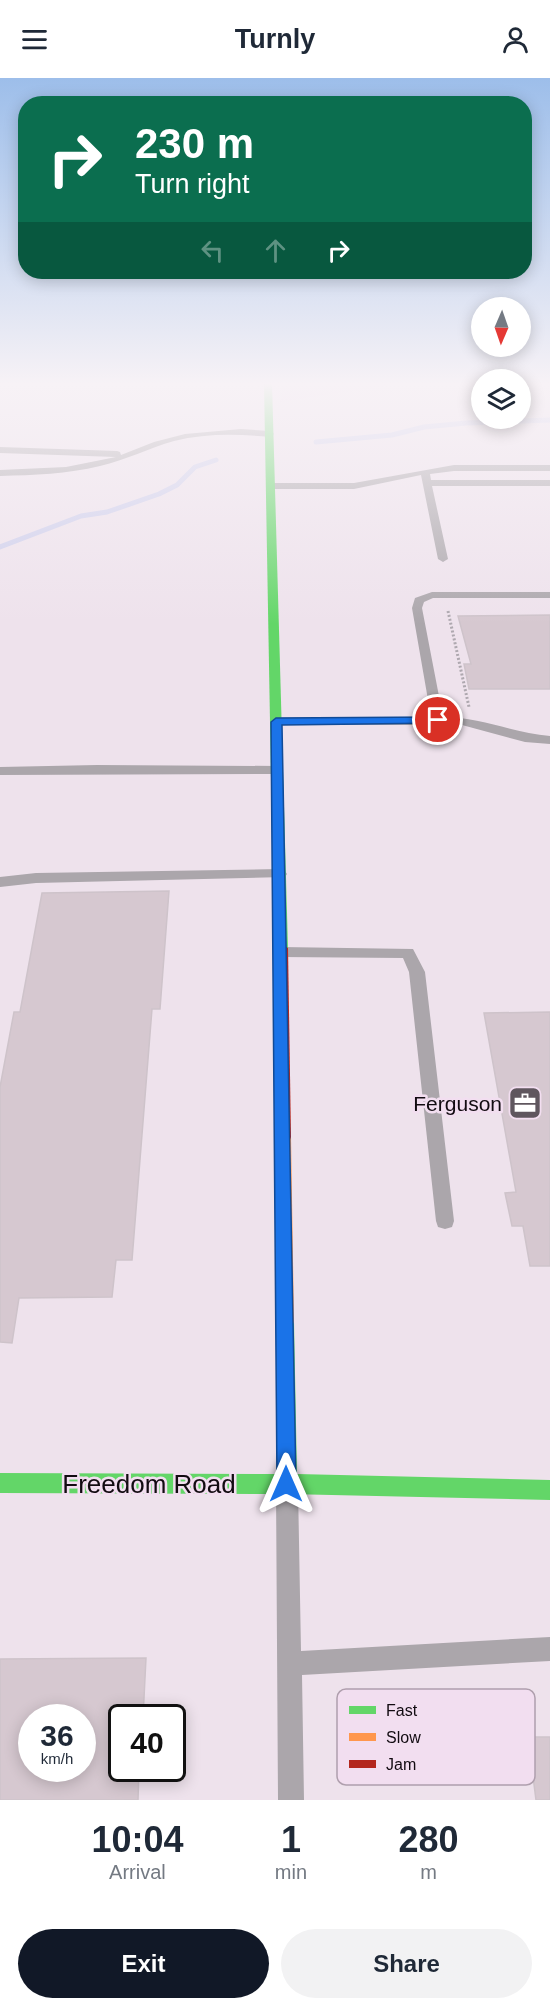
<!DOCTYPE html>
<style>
body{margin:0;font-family:Arial,sans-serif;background:#f2f2f3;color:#1f2937;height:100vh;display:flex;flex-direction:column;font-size:22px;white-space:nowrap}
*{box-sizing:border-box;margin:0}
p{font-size:20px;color:#747a83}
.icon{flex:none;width:33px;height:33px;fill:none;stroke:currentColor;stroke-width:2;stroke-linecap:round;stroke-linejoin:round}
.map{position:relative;height:1722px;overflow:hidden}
.panel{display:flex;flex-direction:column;background:#fff;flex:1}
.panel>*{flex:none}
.hud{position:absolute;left:18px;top:18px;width:514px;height:183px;border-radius:24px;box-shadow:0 3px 15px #0003;background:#0b6e4f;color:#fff;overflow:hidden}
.needle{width:39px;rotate:182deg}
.tools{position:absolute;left:471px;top:219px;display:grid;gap:12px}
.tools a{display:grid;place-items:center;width:60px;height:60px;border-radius:50%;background:#fff;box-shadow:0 3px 15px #0003;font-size:30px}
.speed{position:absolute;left:18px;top:1626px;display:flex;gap:12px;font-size:30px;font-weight:700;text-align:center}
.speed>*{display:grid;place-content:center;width:78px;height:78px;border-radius:50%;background:#fff;box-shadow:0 3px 15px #0003;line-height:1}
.speed small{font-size:15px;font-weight:400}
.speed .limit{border:3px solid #111;border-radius:9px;background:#fff;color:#111}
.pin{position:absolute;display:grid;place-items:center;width:51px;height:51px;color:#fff;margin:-26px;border:3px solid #fff;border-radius:50%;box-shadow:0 2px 6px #0007}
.me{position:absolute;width:66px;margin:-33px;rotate:0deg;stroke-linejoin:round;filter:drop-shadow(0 0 4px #0008)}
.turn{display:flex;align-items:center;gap:21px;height:126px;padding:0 18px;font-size:27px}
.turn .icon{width:78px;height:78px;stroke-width:2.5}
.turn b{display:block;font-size:42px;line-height:51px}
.lanes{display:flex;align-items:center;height:57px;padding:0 18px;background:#0003;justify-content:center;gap:30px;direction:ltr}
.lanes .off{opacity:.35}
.eta{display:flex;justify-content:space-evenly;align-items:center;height:102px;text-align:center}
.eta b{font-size:36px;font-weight:600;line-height:42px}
.primary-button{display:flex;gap:12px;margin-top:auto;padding:12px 18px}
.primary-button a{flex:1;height:69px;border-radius:36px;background:#111827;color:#fff;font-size:24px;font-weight:600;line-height:69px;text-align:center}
.primary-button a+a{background:#f2f2f3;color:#1f2937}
header{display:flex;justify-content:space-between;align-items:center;height:78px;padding:0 18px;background:#fff;font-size:27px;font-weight:600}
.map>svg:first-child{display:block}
</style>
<header><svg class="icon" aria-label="menu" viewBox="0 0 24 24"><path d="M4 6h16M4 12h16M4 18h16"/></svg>Turnly<svg class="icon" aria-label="person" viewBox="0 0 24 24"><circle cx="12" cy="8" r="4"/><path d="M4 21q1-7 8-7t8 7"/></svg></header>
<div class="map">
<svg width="550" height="1722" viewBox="0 0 550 1722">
<rect width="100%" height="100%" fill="#eee2ec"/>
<polygon fill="#edd9eb" points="285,305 402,305 280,324"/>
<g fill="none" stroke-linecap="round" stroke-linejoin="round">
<g stroke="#cdceec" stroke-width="5">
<polyline points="316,364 392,357 424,349 466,345 550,342"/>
<polyline points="0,469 81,438 107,434 159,416 177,407 195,389 216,382"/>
</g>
</g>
<g fill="#d6c8d0" stroke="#cec3ca" stroke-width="1.5" fill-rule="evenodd">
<polygon points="550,537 550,611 469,611 464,586 471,586 458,538"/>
<polygon points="169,813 160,931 152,931 132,1182 116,1182 112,1219 19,1220 12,1265 0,1264 0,1009 14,934 20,934 42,815"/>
<polygon points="550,934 550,1188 530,1188 523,1148 512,1148 505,1115 516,1114 484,935"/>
<path d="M146,1580l-3,60h-21v50h17l-1,32h-138v-141zM32,1640h50v50h-50z"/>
<polygon points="528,1659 550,1659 550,1722 536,1722"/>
</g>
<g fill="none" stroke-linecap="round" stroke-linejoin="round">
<polyline stroke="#aea8af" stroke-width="3" stroke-dasharray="2 2" stroke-linecap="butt" points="448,533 469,629"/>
<g fill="#aba6ab" fill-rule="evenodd">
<path d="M241,351l29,2 4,3 -4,3c-32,-3 -64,-4 -96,4 -25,7 -48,19 -74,25 -33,8 -66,9 -100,10v-6l66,-3 50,-10 -116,-4v-6l117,4 3,1 1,3 33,-13 31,-8z"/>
<polygon points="454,387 550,387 550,393 454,393 430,396 431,402 550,402 550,408 432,408 448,481 443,484 438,481 421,397 354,411 271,411 266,408 271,405 354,405"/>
<path d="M432,514h118v6h-117l-9,4 -2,6 21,109c37,0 71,16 107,19v8l-25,-2 -63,-17h-190v-6l4,-1 155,-1 -19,-109 3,-10z"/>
<polygon points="97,687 277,688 283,692 277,696 0,697 0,689"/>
<polygon points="280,791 285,793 287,796 285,799 36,805 0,809 0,799 36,795"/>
<polygon points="281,869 413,871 425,894 454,1143 452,1149 445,1151 438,1149 436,1143 409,894 403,880 281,879 276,878 273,874 276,870"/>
<polygon points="287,1398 295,1401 298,1409 301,1573 550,1559 550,1583 302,1597 304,1722 278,1722 276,1409 279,1401"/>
</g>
<g fill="#63d668" fill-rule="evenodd">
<polygon points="264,305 272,305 288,870 281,875 274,870"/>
<polygon points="285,1236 291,1238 294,1244 297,1396 550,1402 550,1422 287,1416 0,1415 0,1395 277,1396 276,1244 279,1238"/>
</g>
<polygon fill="#ff974d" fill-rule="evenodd" points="283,1052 289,1054 291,1059 294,1244 291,1250 285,1252 279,1250 276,1244 275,1059 277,1054"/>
<polygon fill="#b3261e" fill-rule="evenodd" points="281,865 288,870 291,1059 289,1064 283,1066 277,1064 275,1059 274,870"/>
</g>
<linearGradient id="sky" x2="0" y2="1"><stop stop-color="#9dbeea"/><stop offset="0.56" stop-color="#f7f2f6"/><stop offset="1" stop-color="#f7f2f6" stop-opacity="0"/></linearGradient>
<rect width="550" height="546" fill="url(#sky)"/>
<polygon fill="#1a73e8" stroke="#114b97" stroke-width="1.5" points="438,639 444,642 442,645 282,647 296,1406 294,1413 286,1416 279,1413 277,1406 271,644 276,640"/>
<defs>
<symbol id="office-square" viewBox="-11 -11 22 22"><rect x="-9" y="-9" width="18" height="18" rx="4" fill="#5f565e" stroke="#f2def0"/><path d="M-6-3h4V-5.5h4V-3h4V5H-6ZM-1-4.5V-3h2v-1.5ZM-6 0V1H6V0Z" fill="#fff"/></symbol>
</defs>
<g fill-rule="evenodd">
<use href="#office-square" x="506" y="1006" width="38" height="38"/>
</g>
<g text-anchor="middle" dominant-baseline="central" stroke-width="5" stroke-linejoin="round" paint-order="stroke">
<g font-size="21" fill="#120b11" stroke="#f2def0" text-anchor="end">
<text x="502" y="1025">Ferguson</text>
</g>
<g font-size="26" fill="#120b11" stroke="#f2def0">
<text x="149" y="1406">Freedom Road</text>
</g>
</g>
<rect x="337" y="1611" width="198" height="96" rx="9" fill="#f2def0" stroke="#af9fad" stroke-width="1.5"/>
<rect x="349" y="1628" width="27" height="8" fill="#63d668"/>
<rect x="349" y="1655" width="27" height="8" fill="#ff974d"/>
<rect x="349" y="1682" width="27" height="8" fill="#b3261e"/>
<g font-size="16" fill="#120b11">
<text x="386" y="1638">Fast</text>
<text x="386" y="1665">Slow</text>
<text x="386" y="1692">Jam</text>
</g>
</svg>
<div class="tools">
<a><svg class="needle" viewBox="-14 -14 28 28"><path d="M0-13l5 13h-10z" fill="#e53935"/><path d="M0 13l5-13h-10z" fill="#747a83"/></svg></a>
<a><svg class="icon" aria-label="layers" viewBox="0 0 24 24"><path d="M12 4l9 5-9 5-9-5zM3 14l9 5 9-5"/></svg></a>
</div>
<div class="speed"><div>36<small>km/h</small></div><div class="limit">40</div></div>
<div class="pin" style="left:438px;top:642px;background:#d93025"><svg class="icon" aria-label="arrive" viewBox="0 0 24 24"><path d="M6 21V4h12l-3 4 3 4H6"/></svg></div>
<svg class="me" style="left:286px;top:1406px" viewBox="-20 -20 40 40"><path d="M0-17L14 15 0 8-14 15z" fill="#1a73e8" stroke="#fff" stroke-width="4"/></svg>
<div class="hud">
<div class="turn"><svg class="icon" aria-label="right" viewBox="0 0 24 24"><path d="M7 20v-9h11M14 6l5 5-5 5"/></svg><div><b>230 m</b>Turn right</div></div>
<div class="lanes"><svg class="icon off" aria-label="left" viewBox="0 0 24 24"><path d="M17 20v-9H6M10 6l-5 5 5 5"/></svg><svg class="icon off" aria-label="ahead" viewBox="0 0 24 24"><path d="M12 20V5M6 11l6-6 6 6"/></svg><svg class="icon" aria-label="right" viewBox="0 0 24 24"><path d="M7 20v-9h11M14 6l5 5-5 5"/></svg></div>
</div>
</div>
<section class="panel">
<div class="eta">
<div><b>10:04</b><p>Arrival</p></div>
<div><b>1</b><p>min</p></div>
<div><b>280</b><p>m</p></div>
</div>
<div class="primary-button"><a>Exit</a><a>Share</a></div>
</section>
